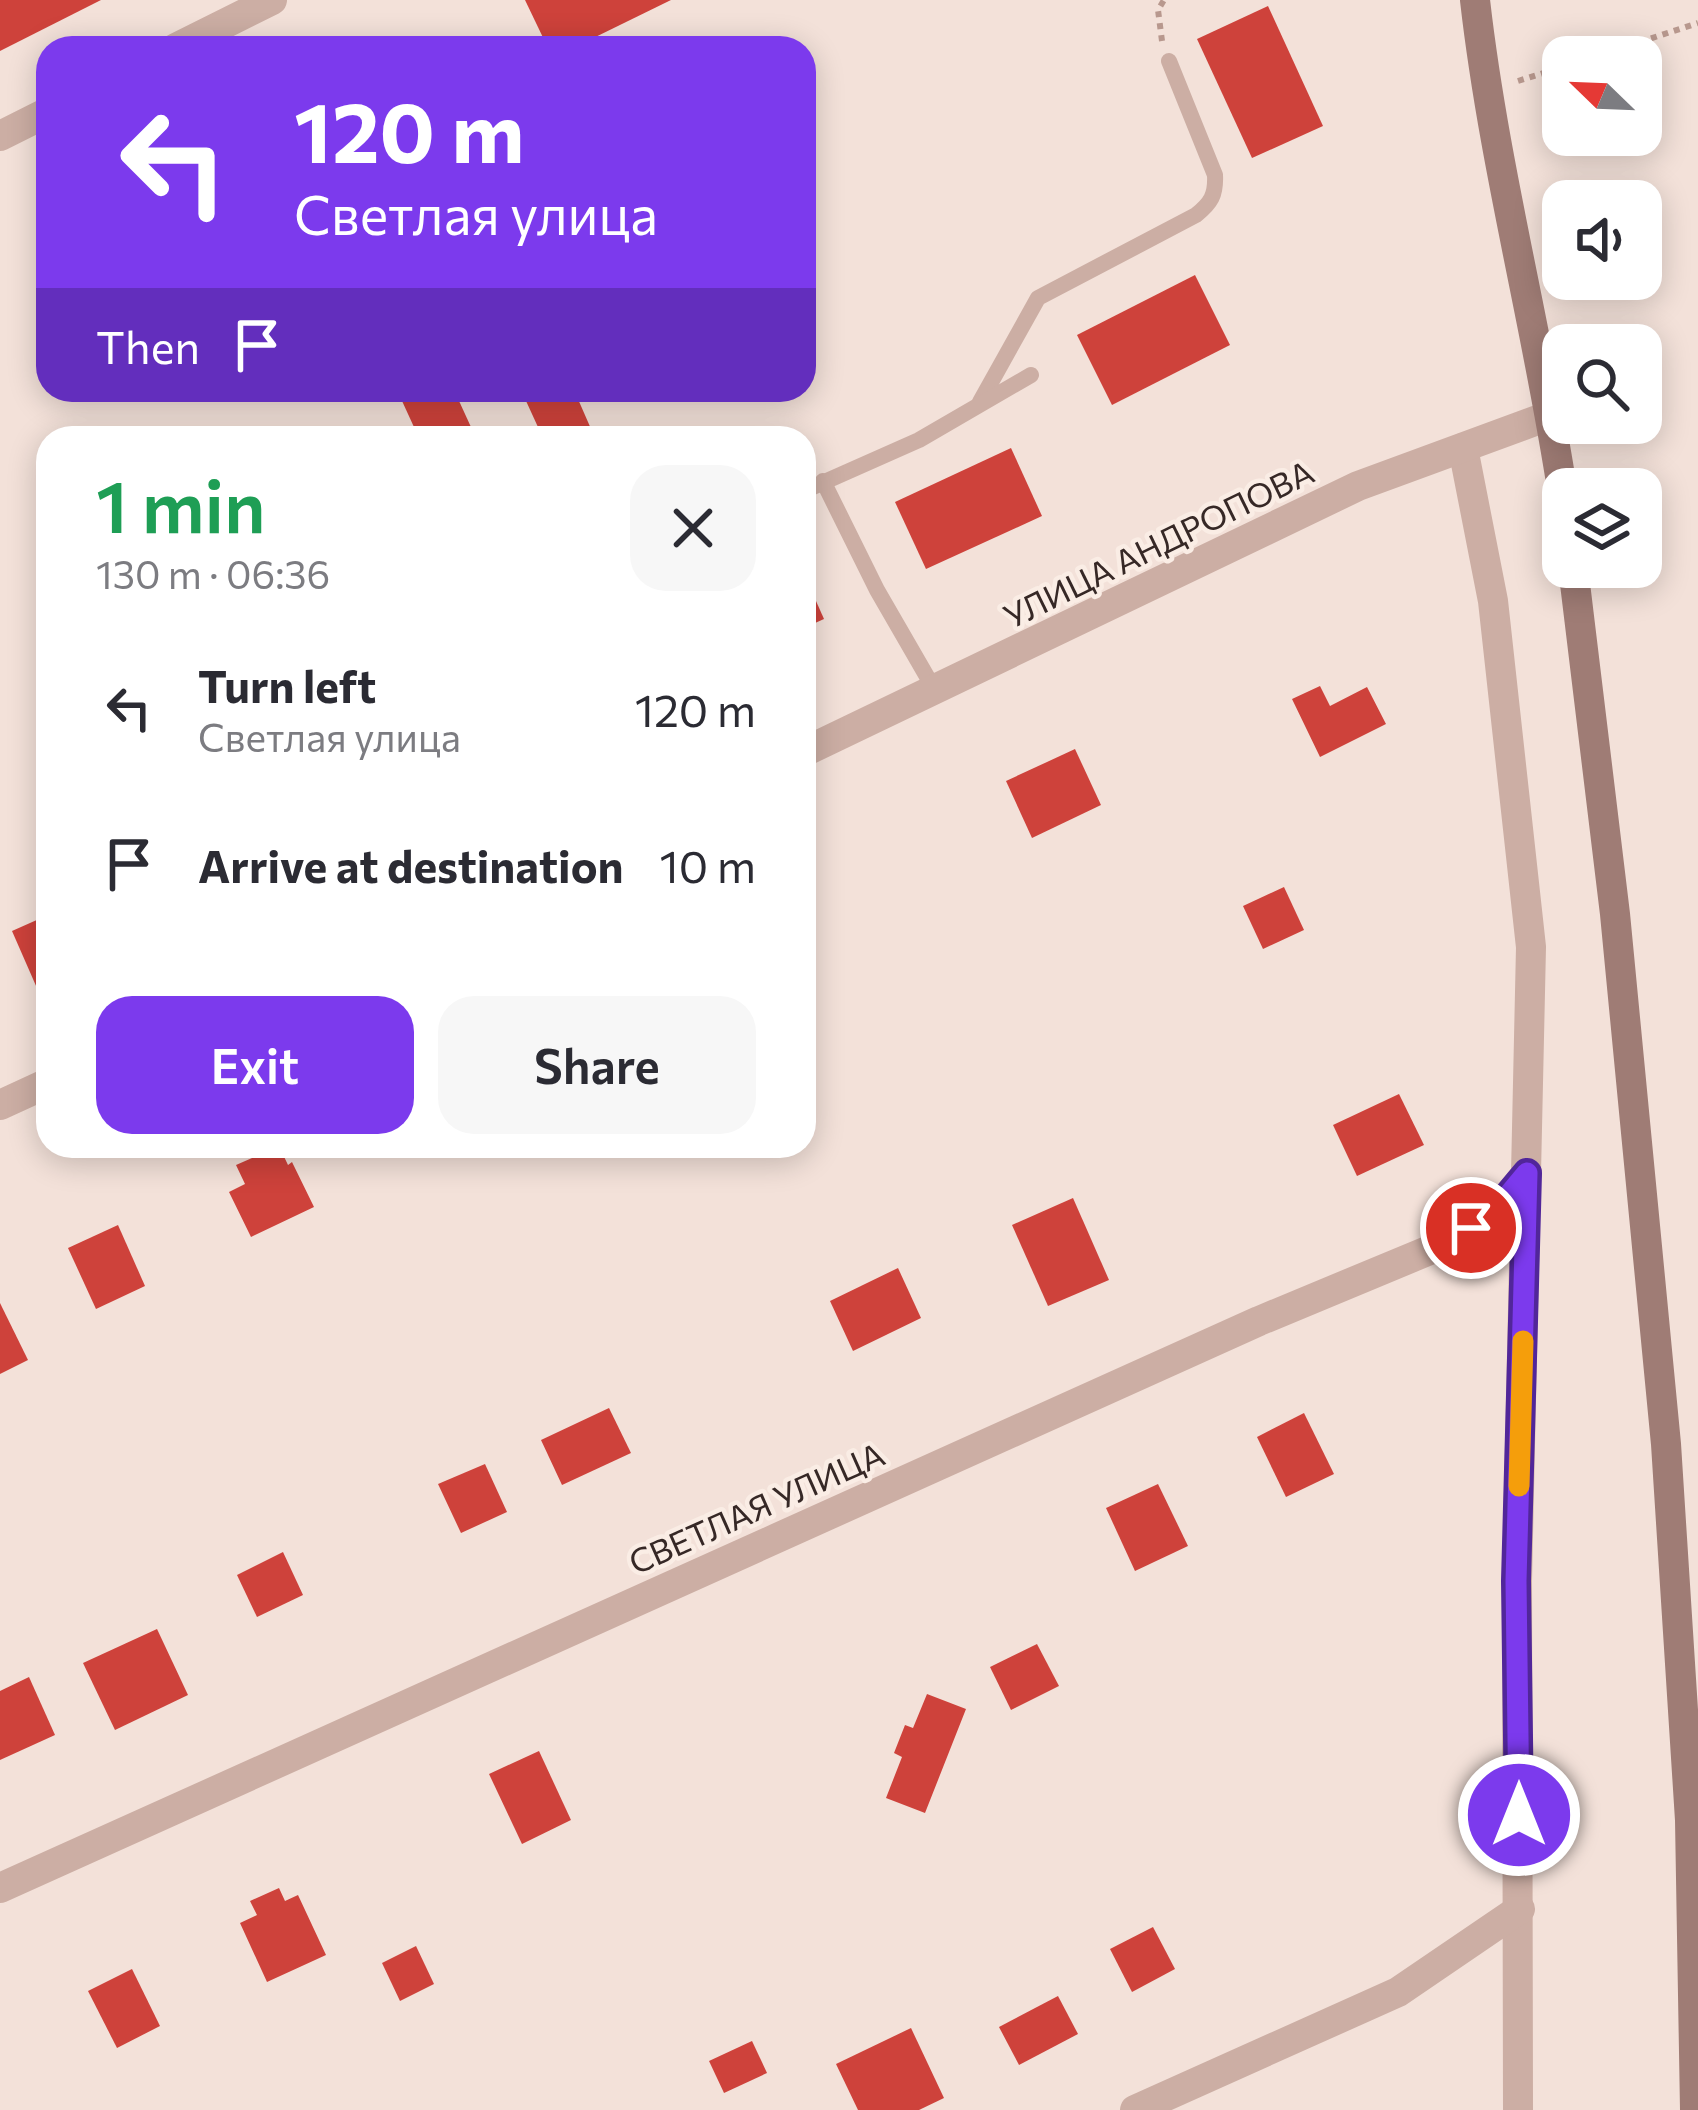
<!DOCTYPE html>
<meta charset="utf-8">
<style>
body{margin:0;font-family:Commissioner,sans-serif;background:#f7f7f7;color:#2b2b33;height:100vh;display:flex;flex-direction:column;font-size:45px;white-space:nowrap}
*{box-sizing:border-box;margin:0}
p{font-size:39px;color:#7c7c81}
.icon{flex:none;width:66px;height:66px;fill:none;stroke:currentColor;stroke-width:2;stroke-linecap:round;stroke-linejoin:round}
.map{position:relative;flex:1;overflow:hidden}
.panel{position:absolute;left:36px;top:426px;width:780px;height:732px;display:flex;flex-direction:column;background:#fff;border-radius:36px;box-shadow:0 6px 30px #0003}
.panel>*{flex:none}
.banner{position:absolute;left:36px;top:36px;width:780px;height:366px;border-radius:36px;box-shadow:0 6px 30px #0003;background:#7c3aed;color:#fff;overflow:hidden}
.needle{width:78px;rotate:293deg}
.fabs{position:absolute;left:1542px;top:36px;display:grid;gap:24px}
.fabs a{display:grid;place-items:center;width:120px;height:120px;border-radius:24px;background:#fff;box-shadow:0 6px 30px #0003;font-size:60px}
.pin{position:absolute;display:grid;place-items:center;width:102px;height:102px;color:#fff;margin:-51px;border:6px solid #fff;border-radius:50%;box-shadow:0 3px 12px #0007}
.me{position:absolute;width:132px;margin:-66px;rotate:0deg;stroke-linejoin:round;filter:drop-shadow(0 0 9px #0008)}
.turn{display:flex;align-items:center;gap:42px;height:252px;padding:0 60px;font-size:54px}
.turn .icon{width:156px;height:156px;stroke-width:2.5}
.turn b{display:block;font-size:84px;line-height:102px}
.then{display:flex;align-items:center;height:114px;padding:0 60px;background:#0003;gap:24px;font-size:45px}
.round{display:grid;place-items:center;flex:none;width:126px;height:126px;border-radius:36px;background:#f7f7f7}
.headline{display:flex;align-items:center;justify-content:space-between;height:204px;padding:0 60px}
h1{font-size:72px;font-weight:600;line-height:90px;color:#1e9e55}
.cta{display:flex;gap:24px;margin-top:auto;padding:24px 60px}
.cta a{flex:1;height:138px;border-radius:36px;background:#7c3aed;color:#fff;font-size:48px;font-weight:600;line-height:138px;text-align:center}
.cta a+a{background:#f7f7f7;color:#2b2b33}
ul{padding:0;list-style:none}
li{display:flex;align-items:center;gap:36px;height:156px;padding:0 60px}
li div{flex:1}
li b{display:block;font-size:45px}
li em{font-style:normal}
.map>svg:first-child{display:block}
</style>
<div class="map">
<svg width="1698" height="2110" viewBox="0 0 1698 2110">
<rect width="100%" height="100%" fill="#f3e1d9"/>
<g fill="#ce423b">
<polygon points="0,0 101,0 0,51"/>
<polygon points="525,0 671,0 573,48 548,48"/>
<polygon points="1268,6 1323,126 1252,158 1197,39"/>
<polygon points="1195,275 1230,345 1112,405 1077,335"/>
<polygon points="397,390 454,390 476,438 419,438"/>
<polygon points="521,390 574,390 595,438 543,438"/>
<polygon points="1011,448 1042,516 926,569 895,502"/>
<polygon points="804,574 824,619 804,628"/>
<polygon points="1320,686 1330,706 1367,687 1386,724 1320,757 1292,699"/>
<polygon points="1075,749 1101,805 1032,838 1006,781"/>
<polygon points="1284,887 1304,930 1263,949 1243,906"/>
<polygon points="48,915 48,992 40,995 12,931"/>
<polygon points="1399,1094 1424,1145 1357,1176 1333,1125"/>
<polygon points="279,1146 288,1165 292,1162 314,1207 251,1237 229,1192 245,1184 236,1165"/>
<polygon points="1073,1198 1109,1280 1048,1306 1012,1225"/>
<polygon points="118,1225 145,1286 96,1309 68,1248"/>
<polygon points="898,1268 921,1318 853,1351 830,1301"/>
<polygon points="0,1303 28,1360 0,1374"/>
<polygon points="609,1408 631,1453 562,1485 541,1440"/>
<polygon points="1304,1413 1334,1474 1286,1497 1257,1437"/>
<polygon points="485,1464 507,1512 461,1533 438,1484"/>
<polygon points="1158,1484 1188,1546 1135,1571 1106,1508"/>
<polygon points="283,1552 303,1595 257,1617 237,1575"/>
<polygon points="157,1629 188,1695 115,1730 83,1663"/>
<polygon points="1037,1644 1059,1686 1011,1710 990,1667"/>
<polygon points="29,1677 55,1735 0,1760 0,1691"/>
<polygon points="927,1694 966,1709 925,1813 886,1798 902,1757 894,1753 905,1725 913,1728"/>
<polygon points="539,1751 571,1820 522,1844 489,1774"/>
<polygon points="279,1888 285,1901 298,1895 326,1955 267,1982 240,1923 257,1915 250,1901"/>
<polygon points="1153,1927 1175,1969 1132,1992 1110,1949"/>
<polygon points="416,1946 434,1984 400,2001 382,1963"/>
<polygon points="132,1969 160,2026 117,2048 88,1991"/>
<polygon points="1058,1996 1078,2034 1019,2065 999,2027"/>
<polygon points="911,2028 944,2098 919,2110 858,2110 836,2064"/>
<polygon points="752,2041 767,2073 724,2093 709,2061"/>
</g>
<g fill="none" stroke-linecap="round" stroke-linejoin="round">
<g stroke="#b8988e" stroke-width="6" stroke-dasharray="6 6" stroke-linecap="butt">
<polyline points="1162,41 1158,10 1164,0"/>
<polyline points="1594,57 1698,23"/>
<polyline points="1518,81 1563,67"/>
</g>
<g stroke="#ccaea4" stroke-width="16">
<path d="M980,402l58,-104 158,-83c15,-12 20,-20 19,-40l-46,-114"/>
<polyline points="823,481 877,590 933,687"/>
<polyline points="804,491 919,440 1031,375"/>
</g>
<g stroke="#ccaea4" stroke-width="30">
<polyline points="176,48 272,0"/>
<polyline points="0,136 48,112"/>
<polyline points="1463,448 1493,601 1531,947 1517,1581 1518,2110"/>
<polyline points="0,1888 1259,1321 1449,1242 1492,1215 1527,1173"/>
<polyline points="1135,2110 1398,1992 1520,1909"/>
</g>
<g stroke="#ccaea4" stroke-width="30">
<polyline points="804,752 1358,486 1551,415"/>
<polyline points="0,1105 48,1083"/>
</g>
<g stroke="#9f7c75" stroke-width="30">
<path d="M1475,0c19,167 63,329 88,495"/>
<polyline points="1573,567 1615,914 1666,1444 1690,1820 1695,2110"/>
</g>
</g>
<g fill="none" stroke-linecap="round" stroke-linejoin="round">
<defs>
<polyline id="route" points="1471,1228 1492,1215 1527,1173 1516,1581 1519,1815"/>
</defs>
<use href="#route" stroke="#51269a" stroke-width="30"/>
<use href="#route" stroke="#7c3aed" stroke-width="21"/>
<polyline stroke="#f59e0b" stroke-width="21" points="1519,1486 1523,1341"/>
</g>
<g text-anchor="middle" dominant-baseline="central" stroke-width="9" stroke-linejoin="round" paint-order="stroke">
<g font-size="33" fill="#362826" stroke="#faede5">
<text transform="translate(1158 543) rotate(-26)">УЛИЦА АНДРОПОВА</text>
<text transform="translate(756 1507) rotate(-24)">СВЕТЛАЯ УЛИЦА</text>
</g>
</g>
</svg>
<div class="fabs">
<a><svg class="needle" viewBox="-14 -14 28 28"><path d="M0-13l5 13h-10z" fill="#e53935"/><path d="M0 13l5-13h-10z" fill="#7c7c81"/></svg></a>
<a><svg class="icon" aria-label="sound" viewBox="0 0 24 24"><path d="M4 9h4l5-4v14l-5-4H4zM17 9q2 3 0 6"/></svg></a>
<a><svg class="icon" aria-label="search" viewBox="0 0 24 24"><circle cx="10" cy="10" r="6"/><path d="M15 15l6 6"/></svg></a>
<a><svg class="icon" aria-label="layers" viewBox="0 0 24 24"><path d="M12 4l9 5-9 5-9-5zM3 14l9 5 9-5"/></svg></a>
</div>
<div class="pin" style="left:1471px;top:1228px;background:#d93025"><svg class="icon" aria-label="arrive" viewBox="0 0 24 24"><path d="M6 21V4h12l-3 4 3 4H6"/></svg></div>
<svg class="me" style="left:1519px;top:1815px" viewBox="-20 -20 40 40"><circle r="17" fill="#7c3aed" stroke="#fff" stroke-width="3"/><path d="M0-11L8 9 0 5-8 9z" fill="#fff"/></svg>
<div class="banner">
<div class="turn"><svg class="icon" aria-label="left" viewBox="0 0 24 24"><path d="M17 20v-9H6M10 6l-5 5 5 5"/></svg><div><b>120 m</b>Светлая улица</div></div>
<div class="then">Then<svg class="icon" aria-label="arrive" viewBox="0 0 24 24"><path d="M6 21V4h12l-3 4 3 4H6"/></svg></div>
</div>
<section class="panel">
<div class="headline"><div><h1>1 min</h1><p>130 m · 06:36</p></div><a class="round"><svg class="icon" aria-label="close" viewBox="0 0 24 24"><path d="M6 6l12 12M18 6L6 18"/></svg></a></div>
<ul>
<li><svg class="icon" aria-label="left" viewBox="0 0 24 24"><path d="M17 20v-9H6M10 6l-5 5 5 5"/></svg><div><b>Turn left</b><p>Светлая улица</p></div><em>120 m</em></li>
<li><svg class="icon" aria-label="arrive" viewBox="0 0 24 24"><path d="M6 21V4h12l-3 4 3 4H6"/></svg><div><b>Arrive at destination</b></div><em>10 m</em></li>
</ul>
<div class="cta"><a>Exit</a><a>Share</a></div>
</section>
</div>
